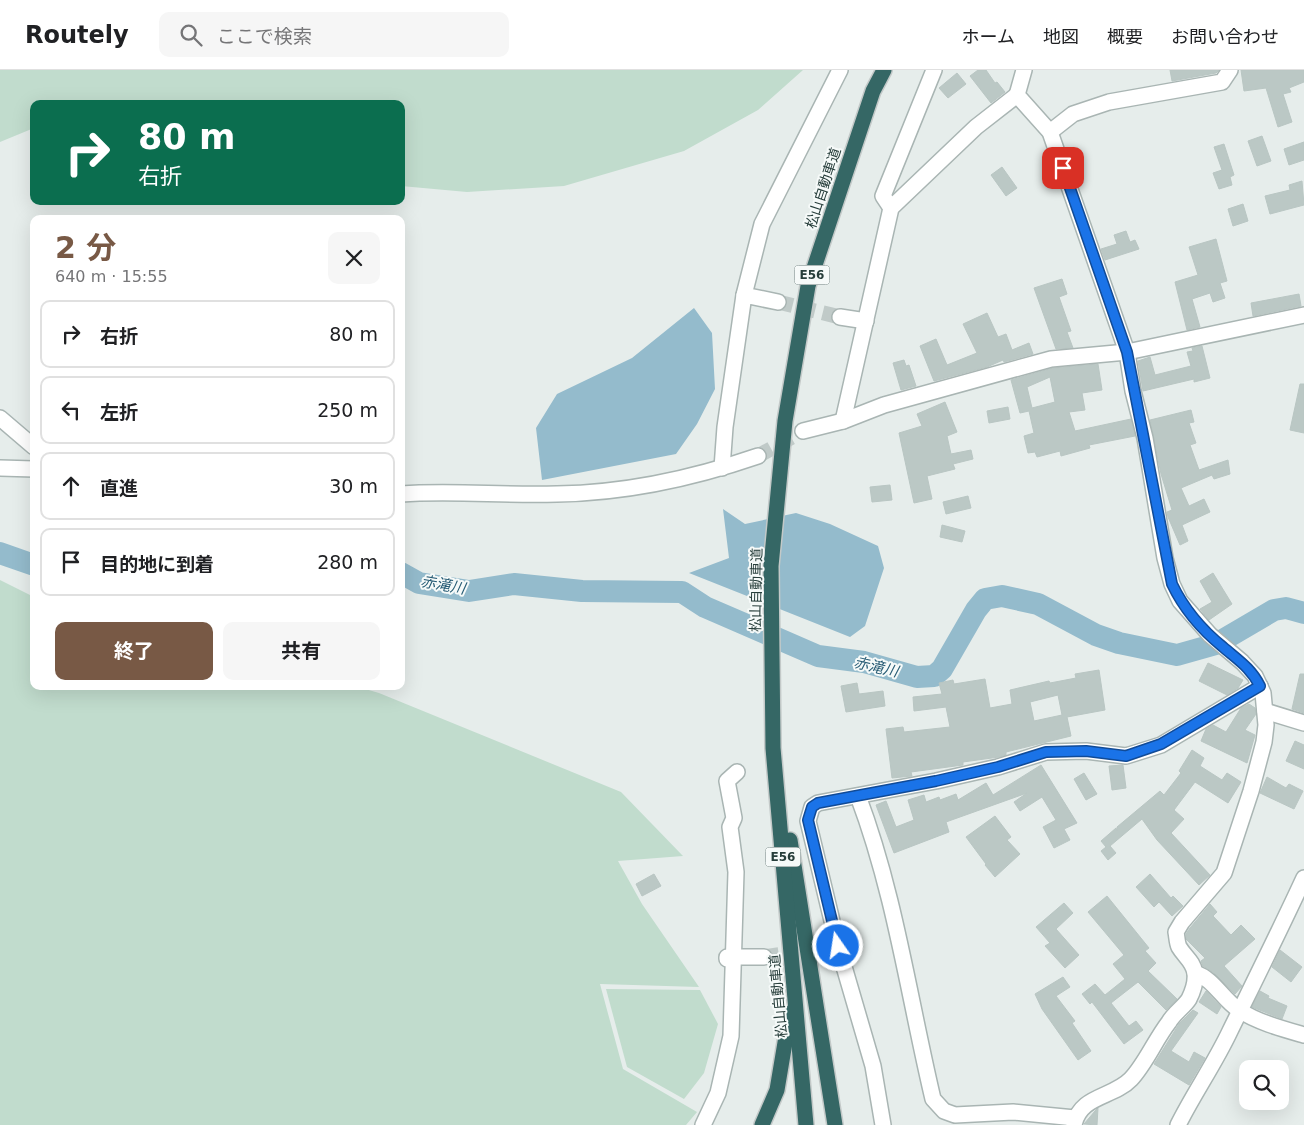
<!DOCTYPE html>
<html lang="ja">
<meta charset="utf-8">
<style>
body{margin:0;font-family:"DejaVu Sans","Noto Sans JP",sans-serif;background:#f6f6f6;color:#202124;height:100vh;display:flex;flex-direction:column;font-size:19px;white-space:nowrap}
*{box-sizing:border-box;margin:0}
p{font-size:16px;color:#757577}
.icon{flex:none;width:28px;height:28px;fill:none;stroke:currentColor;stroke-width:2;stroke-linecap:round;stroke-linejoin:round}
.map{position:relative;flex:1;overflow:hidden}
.panel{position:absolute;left:30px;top:145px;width:375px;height:475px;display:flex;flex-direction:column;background:#fff;border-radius:10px;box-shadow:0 5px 20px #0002}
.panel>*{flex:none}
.hud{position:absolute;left:30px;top:30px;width:375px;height:105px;border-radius:10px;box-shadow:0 5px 20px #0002;background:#0b6e4f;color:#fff;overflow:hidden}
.buttons{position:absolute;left:1239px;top:990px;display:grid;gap:10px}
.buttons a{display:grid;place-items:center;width:50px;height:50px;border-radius:10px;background:#fff;box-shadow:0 5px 20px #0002;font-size:25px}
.pin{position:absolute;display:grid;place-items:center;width:42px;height:42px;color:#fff;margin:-21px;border-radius:10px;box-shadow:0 2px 8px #0006}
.me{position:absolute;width:55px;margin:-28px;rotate:347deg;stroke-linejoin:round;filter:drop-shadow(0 0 4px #0008)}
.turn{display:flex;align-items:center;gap:18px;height:105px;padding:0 25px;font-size:22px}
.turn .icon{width:65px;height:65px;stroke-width:2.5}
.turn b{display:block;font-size:35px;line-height:42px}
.round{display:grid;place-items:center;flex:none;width:52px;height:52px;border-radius:10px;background:#f6f6f6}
.overview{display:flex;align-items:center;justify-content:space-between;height:85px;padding:0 25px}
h1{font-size:30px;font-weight:700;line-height:38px;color:#785945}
.primary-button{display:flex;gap:10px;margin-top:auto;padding:10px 25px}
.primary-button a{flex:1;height:58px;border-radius:10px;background:#785945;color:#fff;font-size:20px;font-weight:700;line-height:58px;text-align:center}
.primary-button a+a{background:#f6f6f6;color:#202124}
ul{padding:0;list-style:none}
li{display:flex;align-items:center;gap:15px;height:68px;margin:0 10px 8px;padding:0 15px;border:2px solid #e0e0e0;border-radius:10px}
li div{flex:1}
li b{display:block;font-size:19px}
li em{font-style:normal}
header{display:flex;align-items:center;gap:30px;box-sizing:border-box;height:70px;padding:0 25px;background:#fff;border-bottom:1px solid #e0e0e0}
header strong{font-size:24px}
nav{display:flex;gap:28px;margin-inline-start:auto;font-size:18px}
.search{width:350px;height:45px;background:#f6f6f6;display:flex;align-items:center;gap:12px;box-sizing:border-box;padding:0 18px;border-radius:10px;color:#757577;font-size:19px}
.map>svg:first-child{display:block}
</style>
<header>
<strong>Routely</strong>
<div class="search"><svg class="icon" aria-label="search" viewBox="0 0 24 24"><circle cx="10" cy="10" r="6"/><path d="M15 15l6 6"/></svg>ここで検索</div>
<nav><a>ホーム</a><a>地図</a><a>概要</a><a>お問い合わせ</a></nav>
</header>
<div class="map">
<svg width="1304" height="1055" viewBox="0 0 1304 1055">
<rect width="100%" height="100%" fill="#e6edeb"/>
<g fill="#c1dccd">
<polygon points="0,0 803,0 758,40 684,81 564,116 467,122 401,116 401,34 34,34 34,58 0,72"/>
<polygon points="0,510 34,527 34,616 355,616 379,623 621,722 683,786 618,791 642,834 699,917 600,914 623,999 697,1042 686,1055 0,1055"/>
<polygon points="606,919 700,920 718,954 704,1003 684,1029 627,997"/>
</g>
<g fill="#94bbcc">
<polygon points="694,238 712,263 715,319 697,354 676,384 542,410 536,358 557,324 632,288"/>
<polygon points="723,439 745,454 796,443 830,454 878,476 884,498 865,556 850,567 689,503 729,488"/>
</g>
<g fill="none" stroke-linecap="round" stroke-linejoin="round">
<g stroke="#94bbcc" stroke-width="22">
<polyline points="0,483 34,495"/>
<polyline points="401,503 419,513 469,521 514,514 582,521 682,522 705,537 818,586 864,592 917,607 934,606 942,599 976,540 985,529 1002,526 1038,534 1096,565 1119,573 1177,585 1216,574 1274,540 1286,538 1304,543"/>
</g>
</g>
<g fill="#bbc8c5" stroke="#b9c6c3" fill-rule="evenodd">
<polygon points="978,0 986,0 995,13 997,12 1005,22 991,33 970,6"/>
<polygon points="1170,0 1219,0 1216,3 1172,11"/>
<polygon points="1241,0 1304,0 1304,12 1289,18 1291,22 1283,24 1292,52 1278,57 1266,18 1244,21"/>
<polygon points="957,3 966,14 948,28 939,18"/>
<polygon points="1262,66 1271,91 1257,96 1248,71"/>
<polygon points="1304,72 1304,90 1289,95 1284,79"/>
<polygon points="1224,74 1234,105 1230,107 1232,115 1219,119 1213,103 1222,100 1214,77"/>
<polygon points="1002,97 1017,118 1006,126 991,105"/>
<polygon points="1302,111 1304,135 1270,144 1265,126 1290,120 1289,115"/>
<polygon points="1243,134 1248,151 1233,156 1228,139"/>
<polygon points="1126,161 1130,172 1135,170 1139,179 1105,190 1101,179 1117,174 1114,165"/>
<polygon points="1216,169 1227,211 1220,213 1225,228 1213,232 1210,223 1192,229 1200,257 1187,260 1175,212 1198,205 1189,177"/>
<polygon points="1062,209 1067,224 1059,227 1071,261 1067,262 1073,278 1056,279 1034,218"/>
<polygon points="1299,224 1301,236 1253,246 1251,233"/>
<polygon points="987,243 998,267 1006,264 1012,280 1029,273 1033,284 1004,292 1003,290 987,297 934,311 920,276 936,269 947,295 977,283 963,254"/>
<polygon points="1202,276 1210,308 1194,312 1194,309 1143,321 1138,291 1150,287 1155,305 1191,296 1187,282 1193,281 1192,278"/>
<polygon points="904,290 906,296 909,295 916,316 901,320 893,293"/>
<path d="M1098,294l4,26 -20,3 3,17 -16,2 6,19 56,-12 4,17 -46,9 1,3 -29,8 -1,-5 -23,6 -2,-5 -7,1 -4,-17 10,-3 -5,-22 -9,2 -9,-33 42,-12zM1050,307l5,25 -23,6 -5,-21z"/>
<polygon points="1300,314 1304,314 1304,363 1290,360"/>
<polygon points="945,332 957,362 947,366 951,384 971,380 973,389 953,394 955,399 927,406 932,429 914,433 899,363 922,356 917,344"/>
<polygon points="1008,337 1010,349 989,353 987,341"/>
<polygon points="1191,340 1194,352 1189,353 1196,373 1190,375 1199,400 1228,390 1230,404 1214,409 1212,405 1181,418 1189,436 1204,429 1210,442 1182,455 1188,471 1180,475 1168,447 1167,442 1172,440 1161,404 1150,350"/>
<polygon points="890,415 892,430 872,432 870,417"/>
<polygon points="968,426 971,438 946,444 943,432"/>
<polygon points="942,455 965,461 962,472 940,467"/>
<polygon points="1213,503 1232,534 1209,550 1200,539 1212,532 1200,511"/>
<polygon points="1208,593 1243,610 1238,618 1227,625 1199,611"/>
<path d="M1099,600l6,40 -38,7 4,19 -65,16v3l-7,2 -36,5v3l-52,7 1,4 -20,2 -6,-49 17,-2 1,5 46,-5 -4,-20 -32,4 -1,-14 29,-3 -3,-11 14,-3 1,4 31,-5 5,29 22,-4 -2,-14 39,-9 1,2 26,-5 -1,-4zM1058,625l4,20 -28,6 -4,-19z"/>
<polygon points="1300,604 1304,604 1304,643 1292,639"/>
<polygon points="857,613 859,624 883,621 885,636 846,642 841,616"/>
<polygon points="1249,634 1255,638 1256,644 1245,660 1255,665 1247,693 1201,671 1206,659 1213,655 1226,662 1241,638"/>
<polygon points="1295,671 1304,675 1304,699 1286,691"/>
<polygon points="1192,680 1204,688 1200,696 1222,710 1227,703 1241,712 1228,733 1195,712 1174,740 1184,749 1171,763 1210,805 1199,815 1157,770 1142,749 1110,776 1116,783 1108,790 1101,781 1106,777 1101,771 1116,758 1117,761 1117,757 1160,721 1164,725 1181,703 1179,701"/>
<polygon points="1041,695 1077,753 1064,759 1070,770 1054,778 1043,757 1056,750 1042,727 1020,741 1014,732 1027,723 946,752 949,762 894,783 876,735 886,731 896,757 914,750 908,730 924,725 926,732 939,727 940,730 956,724 958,730 986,713 993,725"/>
<polygon points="1123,695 1126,718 1112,720 1109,696"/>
<polygon points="1084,703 1097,724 1086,730 1074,709"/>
<polygon points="1267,707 1286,718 1289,714 1303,721 1294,739 1260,723"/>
<polygon points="995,746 1011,767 1007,770 1020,784 995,807 985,795 986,794 966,767"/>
<polygon points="654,804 661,816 642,826 636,814"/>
<polygon points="1150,804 1171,828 1173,826 1183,836 1172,846 1159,832 1154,837 1136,817"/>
<polygon points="1107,826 1149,878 1145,881 1156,893 1148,901 1177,929 1166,940 1138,912 1111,933 1129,956 1136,951 1143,960 1124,974 1092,932 1090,934 1082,924 1095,914 1105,925 1125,909 1113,894 1124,885 1088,842"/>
<polygon points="1064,833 1073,843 1056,859 1079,885 1065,898 1045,876 1050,873 1036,857"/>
<polygon points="1210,834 1217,842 1213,846 1231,865 1241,855 1255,869 1224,896 1242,916 1235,924 1214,903 1203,896 1201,891 1205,888 1186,869 1186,864 1190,858"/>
<polygon points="1280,880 1302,897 1291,912 1272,897"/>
<polygon points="1063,907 1070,917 1056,926 1075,951 1072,953 1091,981 1078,990 1042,939 1035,924"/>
<polygon points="1206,921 1221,937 1217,944 1199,932"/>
<polygon points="1260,921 1269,926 1268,928 1287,936 1282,949 1252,937"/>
<polygon points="1193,940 1198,943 1171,981 1189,992 1194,982 1205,988 1189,1015 1154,994 1179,954"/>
<polygon points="1098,1038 1097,1055 1084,1054 1095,1041"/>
</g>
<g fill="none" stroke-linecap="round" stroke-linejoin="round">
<g stroke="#c0cac8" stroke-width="15" stroke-dasharray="15 8" stroke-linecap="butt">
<polyline points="778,232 840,247"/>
<polyline points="758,386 803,361"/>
<polyline points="764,887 804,881"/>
</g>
<defs>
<g id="minor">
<path d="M1024,0l-7,25 33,37 77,220 6,39 12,47 20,120 7,26 8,17 30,34 32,27 13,14 8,17 3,32 -2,17 -13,49 -27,82 -42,49 -6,10c1,5 1,11 3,15 6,10 14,14 16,26 1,9 -2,18 -6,26 -5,8 -15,14 -20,23 -14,18 -23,41 -38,57 -18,19 -51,16 -57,46"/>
<polyline points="1050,62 1073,44 1109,32 1222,12 1230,0"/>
<polyline points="891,138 883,126 934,0"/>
<polyline points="744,225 762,154 840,0"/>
<polyline points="840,247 866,251"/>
<polyline points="0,348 34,377"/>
<polyline points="843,351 891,138 976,57 1017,25"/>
<polyline points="803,361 843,351 884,335 1051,289 1127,282 1304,245"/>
<polyline points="0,398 34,399"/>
<polyline points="722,398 725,357 744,225 778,232"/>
<path d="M401,424c52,-4 104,2 156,0 69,-1 137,-16 201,-38"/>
<polyline points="1265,641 1304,653"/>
<path d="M858,726c37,98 51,202 75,303l11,12 11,4 58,-3 62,6"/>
<polyline points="817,879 838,876"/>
<polyline points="727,889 727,887 764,887"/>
<path d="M1195,903c19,6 27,26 44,37 18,12 44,19 65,25"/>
<polyline points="703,1055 718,1023 731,966 736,802 730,757 734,748 727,711 737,702"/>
<polyline points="883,1055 873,996 838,876 808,751 812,737 818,733 936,711 998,697 1046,682 1086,681 1126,686 1161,675 1260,616"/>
<path d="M1178,1055c16,-32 37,-62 52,-94 25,-51 50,-101 74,-153"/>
</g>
<g id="highway">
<polyline points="790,770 835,1055"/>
<polyline points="762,1055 777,1020 790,943"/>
<polyline points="806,1055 773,678 771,496 785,351 808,216 873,21 884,0"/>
</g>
</defs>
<use href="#minor" stroke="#a9b5b3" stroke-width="18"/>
<use href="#highway" stroke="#c3c9c8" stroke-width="18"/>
<use href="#minor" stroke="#fff" stroke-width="15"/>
<use href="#highway" stroke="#356765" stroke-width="15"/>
</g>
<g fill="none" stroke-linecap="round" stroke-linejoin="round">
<defs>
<path id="route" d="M838,876l-30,-126 4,-13 6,-4 118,-22 62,-14 48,-15 40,-1 40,5 35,-12 99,-58c-9,-18 -22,-26 -37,-39 -21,-17 -40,-40 -51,-63l-45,-232 -64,-184"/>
</defs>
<use href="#route" stroke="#114b97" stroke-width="12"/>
<use href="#route" stroke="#1a73e8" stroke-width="9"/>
</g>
<g text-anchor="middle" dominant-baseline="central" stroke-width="4" stroke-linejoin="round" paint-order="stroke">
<g fill="#f6faf9" stroke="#657674" stroke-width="1">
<rect x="794.5" y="195.5" width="35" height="19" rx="4"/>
<rect x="765.5" y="777.5" width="35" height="19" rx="4"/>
</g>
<g font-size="12" font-weight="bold" fill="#273e3b">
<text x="812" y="205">E56</text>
<text x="783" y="787">E56</text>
</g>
<g font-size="14" fill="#273e3b" stroke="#f6faf9">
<text transform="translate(823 118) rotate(-72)">松山自動車道</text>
<text transform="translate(756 520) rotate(-89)">松山自動車道</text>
<text transform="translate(778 926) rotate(-95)">松山自動車道</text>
</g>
<g font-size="15" font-style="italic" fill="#265b74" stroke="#f6faf9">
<text transform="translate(443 515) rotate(10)">赤滝川</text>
<text transform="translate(876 597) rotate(13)">赤滝川</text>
</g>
</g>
</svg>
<div class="buttons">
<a><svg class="icon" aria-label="search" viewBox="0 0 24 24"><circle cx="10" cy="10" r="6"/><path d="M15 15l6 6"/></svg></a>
</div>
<div class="pin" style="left:1063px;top:98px;background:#d93025"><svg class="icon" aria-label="arrive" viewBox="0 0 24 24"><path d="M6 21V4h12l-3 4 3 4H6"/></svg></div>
<svg class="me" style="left:838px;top:876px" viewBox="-20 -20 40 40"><circle r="17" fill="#1a73e8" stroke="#fff" stroke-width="3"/><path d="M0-11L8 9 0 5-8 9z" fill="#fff"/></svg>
<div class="hud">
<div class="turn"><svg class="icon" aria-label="right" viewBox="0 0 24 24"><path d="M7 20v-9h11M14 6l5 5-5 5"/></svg><div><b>80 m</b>右折</div></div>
</div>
<section class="panel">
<div class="overview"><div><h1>2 分</h1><p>640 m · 15:55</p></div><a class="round"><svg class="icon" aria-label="close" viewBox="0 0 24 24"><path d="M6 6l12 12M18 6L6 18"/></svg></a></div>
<ul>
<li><svg class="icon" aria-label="right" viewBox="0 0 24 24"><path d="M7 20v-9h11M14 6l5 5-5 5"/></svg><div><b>右折</b></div><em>80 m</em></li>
<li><svg class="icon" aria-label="left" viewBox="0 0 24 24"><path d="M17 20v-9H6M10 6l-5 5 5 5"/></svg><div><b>左折</b></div><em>250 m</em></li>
<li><svg class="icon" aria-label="ahead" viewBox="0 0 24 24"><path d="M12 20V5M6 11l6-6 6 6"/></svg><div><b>直進</b></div><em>30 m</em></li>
<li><svg class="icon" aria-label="arrive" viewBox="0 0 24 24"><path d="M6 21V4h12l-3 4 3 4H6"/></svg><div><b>目的地に到着</b></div><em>280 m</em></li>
</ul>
<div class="primary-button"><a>終了</a><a>共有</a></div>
</section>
</div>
